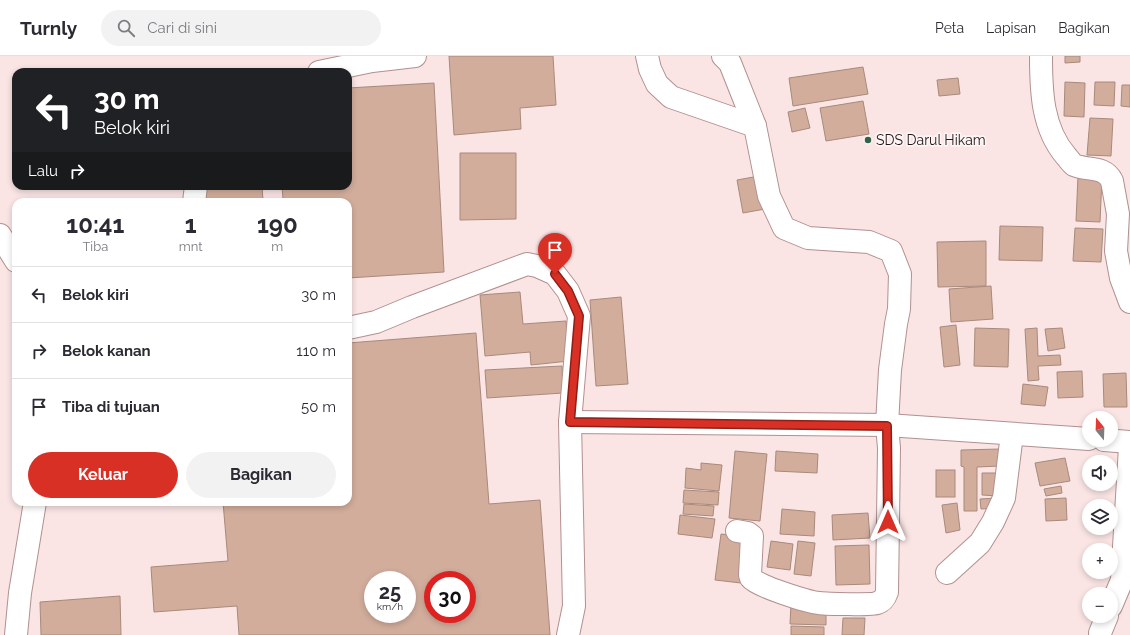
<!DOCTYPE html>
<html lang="id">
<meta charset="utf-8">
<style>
body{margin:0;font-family:Raleway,sans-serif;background:#f2f2f3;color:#2b2b33;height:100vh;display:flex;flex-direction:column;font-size:15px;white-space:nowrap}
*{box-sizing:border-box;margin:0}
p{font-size:13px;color:#7c7c81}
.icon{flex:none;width:22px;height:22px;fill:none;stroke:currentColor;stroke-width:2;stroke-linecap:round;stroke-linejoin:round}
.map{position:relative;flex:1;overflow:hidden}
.side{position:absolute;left:12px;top:142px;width:340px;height:308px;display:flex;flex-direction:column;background:#fff;border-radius:12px;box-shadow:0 2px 6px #0003}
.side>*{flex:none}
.guide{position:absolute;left:12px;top:12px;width:340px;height:122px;border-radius:12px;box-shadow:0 2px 6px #0003;background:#202124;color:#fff;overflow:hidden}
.needle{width:26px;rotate:341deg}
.fabs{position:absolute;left:1082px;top:355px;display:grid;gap:8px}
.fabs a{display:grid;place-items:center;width:36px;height:36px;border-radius:50%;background:#fff;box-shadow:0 2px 6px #0003;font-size:20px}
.speed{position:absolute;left:364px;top:515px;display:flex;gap:8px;font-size:20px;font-weight:700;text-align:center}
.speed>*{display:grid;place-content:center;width:52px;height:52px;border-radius:50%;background:#fff;box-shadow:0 2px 6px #0003;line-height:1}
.speed small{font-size:10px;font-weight:400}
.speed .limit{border:6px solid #d22;background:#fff;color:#111}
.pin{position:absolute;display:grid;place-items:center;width:34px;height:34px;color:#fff;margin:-41px -17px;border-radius:50% 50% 50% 0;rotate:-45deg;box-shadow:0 0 4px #0007}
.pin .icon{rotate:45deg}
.me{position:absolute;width:44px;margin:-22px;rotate:0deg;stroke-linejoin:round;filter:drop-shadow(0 0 3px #0008)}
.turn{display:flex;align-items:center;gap:14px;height:84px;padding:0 16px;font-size:18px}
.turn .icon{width:52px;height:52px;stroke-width:2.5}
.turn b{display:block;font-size:28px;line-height:34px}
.then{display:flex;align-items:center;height:38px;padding:0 16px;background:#0003;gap:8px;font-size:15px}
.eta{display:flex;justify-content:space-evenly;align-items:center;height:68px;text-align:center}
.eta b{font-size:24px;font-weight:700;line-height:28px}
.button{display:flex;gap:8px;margin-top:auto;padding:8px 16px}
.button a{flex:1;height:46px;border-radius:24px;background:#d93025;color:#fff;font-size:16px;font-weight:700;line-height:46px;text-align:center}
.button a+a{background:#f2f2f3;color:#2b2b33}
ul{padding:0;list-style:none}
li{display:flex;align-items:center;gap:12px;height:56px;padding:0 16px;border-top:1px solid #e1e1e2}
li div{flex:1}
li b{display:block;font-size:15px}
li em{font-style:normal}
header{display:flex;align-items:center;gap:24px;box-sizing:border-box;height:56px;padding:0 20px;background:#fff;border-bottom:1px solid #e1e1e2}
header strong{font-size:19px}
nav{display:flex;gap:22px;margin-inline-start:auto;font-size:14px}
.search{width:280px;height:36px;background:#f2f2f3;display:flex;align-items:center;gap:10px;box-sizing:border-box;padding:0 14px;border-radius:22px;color:#7c7c81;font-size:15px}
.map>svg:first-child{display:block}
</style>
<header>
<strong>Turnly</strong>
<div class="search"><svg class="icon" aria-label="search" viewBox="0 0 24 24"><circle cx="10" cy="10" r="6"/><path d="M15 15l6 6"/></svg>Cari di sini</div>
<nav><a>Peta</a><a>Lapisan</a><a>Bagikan</a></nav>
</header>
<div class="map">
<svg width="1130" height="579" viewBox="0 0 1130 579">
<rect width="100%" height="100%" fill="#fae4e4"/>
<g fill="#d2ad9c" stroke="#a88a7c" fill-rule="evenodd">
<polygon points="449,0 553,0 556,49 520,52 521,73 454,79"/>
<polygon points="1065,0 1080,0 1080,6 1065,7"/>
<polygon points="863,11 868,38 793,50 789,22"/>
<polygon points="958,22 960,38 939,40 937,24"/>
<polygon points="1065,26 1085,27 1084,61 1064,60"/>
<polygon points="1095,26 1115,26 1114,50 1094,49"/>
<polygon points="434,27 444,216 348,222 348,146 204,146 203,132 262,130 263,144 283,143 282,130 348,130 348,32"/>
<polygon points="1122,29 1130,29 1130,51 1121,50"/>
<polygon points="863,45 869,78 826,85 820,52"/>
<polygon points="805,52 810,72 792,76 788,56"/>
<polygon points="1090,62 1113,63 1111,100 1087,99"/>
<polygon points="460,97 516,97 516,163 460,164"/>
<polygon points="759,120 765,153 743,157 737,124"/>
<polygon points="1078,120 1102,121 1100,166 1076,165"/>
<polygon points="1000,170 1043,171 1042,205 999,204"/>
<polygon points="1075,172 1103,173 1101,206 1073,205"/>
<polygon points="986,185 986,230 938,231 937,186"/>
<polygon points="991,230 993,263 951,266 949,233"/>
<polygon points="520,236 523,268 566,265 569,305 531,309 530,296 485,300 480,239"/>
<polygon points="621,241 628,328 596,330 590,244"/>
<polygon points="956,269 960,309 944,311 940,271"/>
<polygon points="975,272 1009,273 1008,311 974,310"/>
<polygon points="1037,272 1038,300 1060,299 1061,309 1038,310 1039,324 1028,325 1025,273"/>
<polygon points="1062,272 1065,292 1048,295 1045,273"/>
<path d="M476,277l13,171 51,-4 10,135h-311l-2,-29 -83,6 -3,-45 77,-6 -5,-59h125v-159zM373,524h34v34h-34zM433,524h34v34h-34z"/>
<polygon points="562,310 563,337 487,342 485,314"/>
<polygon points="1082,315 1083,341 1058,342 1057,316"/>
<polygon points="1126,317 1127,351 1104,351 1103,318"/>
<polygon points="1023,328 1048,331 1045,350 1021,348"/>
<polygon points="1000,393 1000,410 977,411 977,455 964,455 964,411 961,410 961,394"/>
<polygon points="735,395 767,398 760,465 729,462"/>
<polygon points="776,395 818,398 817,417 775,415"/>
<polygon points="1065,402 1070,425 1040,430 1035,407"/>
<polygon points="701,407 722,409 719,435 685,432 686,412 701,414"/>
<rect x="936" y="414" width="19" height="27"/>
<polygon points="982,417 999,417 998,440 982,439"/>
<polygon points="1061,430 1062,437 1046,440 1044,433"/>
<polygon points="684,434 719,436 718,449 683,447"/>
<polygon points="997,442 997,452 981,453 980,443"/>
<polygon points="1066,442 1067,464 1046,465 1045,443"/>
<polygon points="957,447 960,474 946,477 942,449"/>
<polygon points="684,448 714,450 713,460 683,458"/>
<polygon points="782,453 815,456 814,480 780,478"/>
<polygon points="868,457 870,482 833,484 832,459"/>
<polygon points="680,459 715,463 712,482 678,478"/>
<polygon points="721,478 747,481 741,527 715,524"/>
<polygon points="771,485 793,488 790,514 767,511"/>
<polygon points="798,485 815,487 811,520 794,518"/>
<polygon points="869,489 870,528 836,529 835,490"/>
<polygon points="120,540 121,579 41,579 40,546"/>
<polygon points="791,548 826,549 826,569 790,568"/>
<polygon points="843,562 865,562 864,579 842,579"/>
<polygon points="791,570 824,571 824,579 791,579"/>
</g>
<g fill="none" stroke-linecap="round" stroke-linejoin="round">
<defs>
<g id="minor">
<polyline points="647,0 650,13 657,28 671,41 755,70"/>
<path d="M723,0l7,7 25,63 14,70 15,32 24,10 61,4 22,9 9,23 -1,35 -3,15 -6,46 -3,55 2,23 -2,144c-2,6 -4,9 -10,11 -5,2 -50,1 -58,0 -11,-1 -62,-17 -68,-25l-1,-3 2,-39 -4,-3 -11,-2"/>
<path d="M1041,0c0,35 1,72 25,100 2,2 5,7 8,9 13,6 30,0 38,16l6,33 -2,37 5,27 9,24"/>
<polyline points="319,16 372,5 415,0"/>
<polyline points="194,146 196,130"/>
<polyline points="0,179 16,205"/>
<polyline points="348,272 376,266 412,251 527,208 537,210 555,218 568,235 579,260 570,366 574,550 568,579"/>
<polyline points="570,366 887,369 1089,383"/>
<polyline points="1104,384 1130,386"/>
<polyline points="947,517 980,487 993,466 1004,442 1012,378"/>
<polyline points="1111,550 1122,524 1130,391"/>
<polyline points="1100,577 1107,560"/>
<polyline points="16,579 20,537 35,446"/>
</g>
</defs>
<use href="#minor" stroke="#b29090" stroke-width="24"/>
<use href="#minor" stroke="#fff" stroke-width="22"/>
</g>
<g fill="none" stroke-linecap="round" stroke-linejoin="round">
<defs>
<polyline id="route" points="555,218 568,235 579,260 570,366 887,370 888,466"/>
</defs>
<use href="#route" stroke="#8d1f18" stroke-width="10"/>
<use href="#route" stroke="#d93025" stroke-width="7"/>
</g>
<circle fill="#2f6246" stroke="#fdf5f5" stroke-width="1.5" cx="868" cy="84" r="4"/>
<g text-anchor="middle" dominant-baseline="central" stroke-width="3.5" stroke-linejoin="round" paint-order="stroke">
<g font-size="14" fill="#231717" stroke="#fdf5f5" text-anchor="start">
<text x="876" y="84">SDS Darul Hikam</text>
</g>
</g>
</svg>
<div class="fabs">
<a><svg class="needle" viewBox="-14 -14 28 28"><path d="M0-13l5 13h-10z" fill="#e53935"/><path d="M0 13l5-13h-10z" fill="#7c7c81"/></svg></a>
<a><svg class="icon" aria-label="sound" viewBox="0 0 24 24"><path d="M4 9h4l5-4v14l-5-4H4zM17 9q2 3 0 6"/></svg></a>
<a><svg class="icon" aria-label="layers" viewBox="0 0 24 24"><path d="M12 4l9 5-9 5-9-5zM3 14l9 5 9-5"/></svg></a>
<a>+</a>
<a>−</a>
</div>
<div class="speed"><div>25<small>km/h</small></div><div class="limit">30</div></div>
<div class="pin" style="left:555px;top:218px;background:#d93025"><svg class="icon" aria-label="arrive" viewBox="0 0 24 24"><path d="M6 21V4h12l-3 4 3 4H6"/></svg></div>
<svg class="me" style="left:888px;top:466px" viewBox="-20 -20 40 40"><path d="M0-17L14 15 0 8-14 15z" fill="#d93025" stroke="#fff" stroke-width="4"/></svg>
<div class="guide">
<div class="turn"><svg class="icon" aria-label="left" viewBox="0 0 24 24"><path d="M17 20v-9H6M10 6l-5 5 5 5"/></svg><div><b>30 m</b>Belok kiri</div></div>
<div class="then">Lalu<svg class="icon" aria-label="right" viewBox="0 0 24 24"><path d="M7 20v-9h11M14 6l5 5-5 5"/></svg></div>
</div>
<section class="side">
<div class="eta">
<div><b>10:41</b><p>Tiba</p></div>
<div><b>1</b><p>mnt</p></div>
<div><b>190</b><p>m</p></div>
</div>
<ul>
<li><svg class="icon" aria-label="left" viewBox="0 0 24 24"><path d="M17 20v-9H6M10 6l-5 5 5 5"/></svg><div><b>Belok kiri</b></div><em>30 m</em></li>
<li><svg class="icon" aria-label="right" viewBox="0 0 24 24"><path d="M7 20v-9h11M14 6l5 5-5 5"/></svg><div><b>Belok kanan</b></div><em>110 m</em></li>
<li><svg class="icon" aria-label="arrive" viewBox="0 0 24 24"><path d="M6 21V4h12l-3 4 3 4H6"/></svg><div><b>Tiba di tujuan</b></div><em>50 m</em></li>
</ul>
<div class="button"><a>Keluar</a><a>Bagikan</a></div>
</section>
</div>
